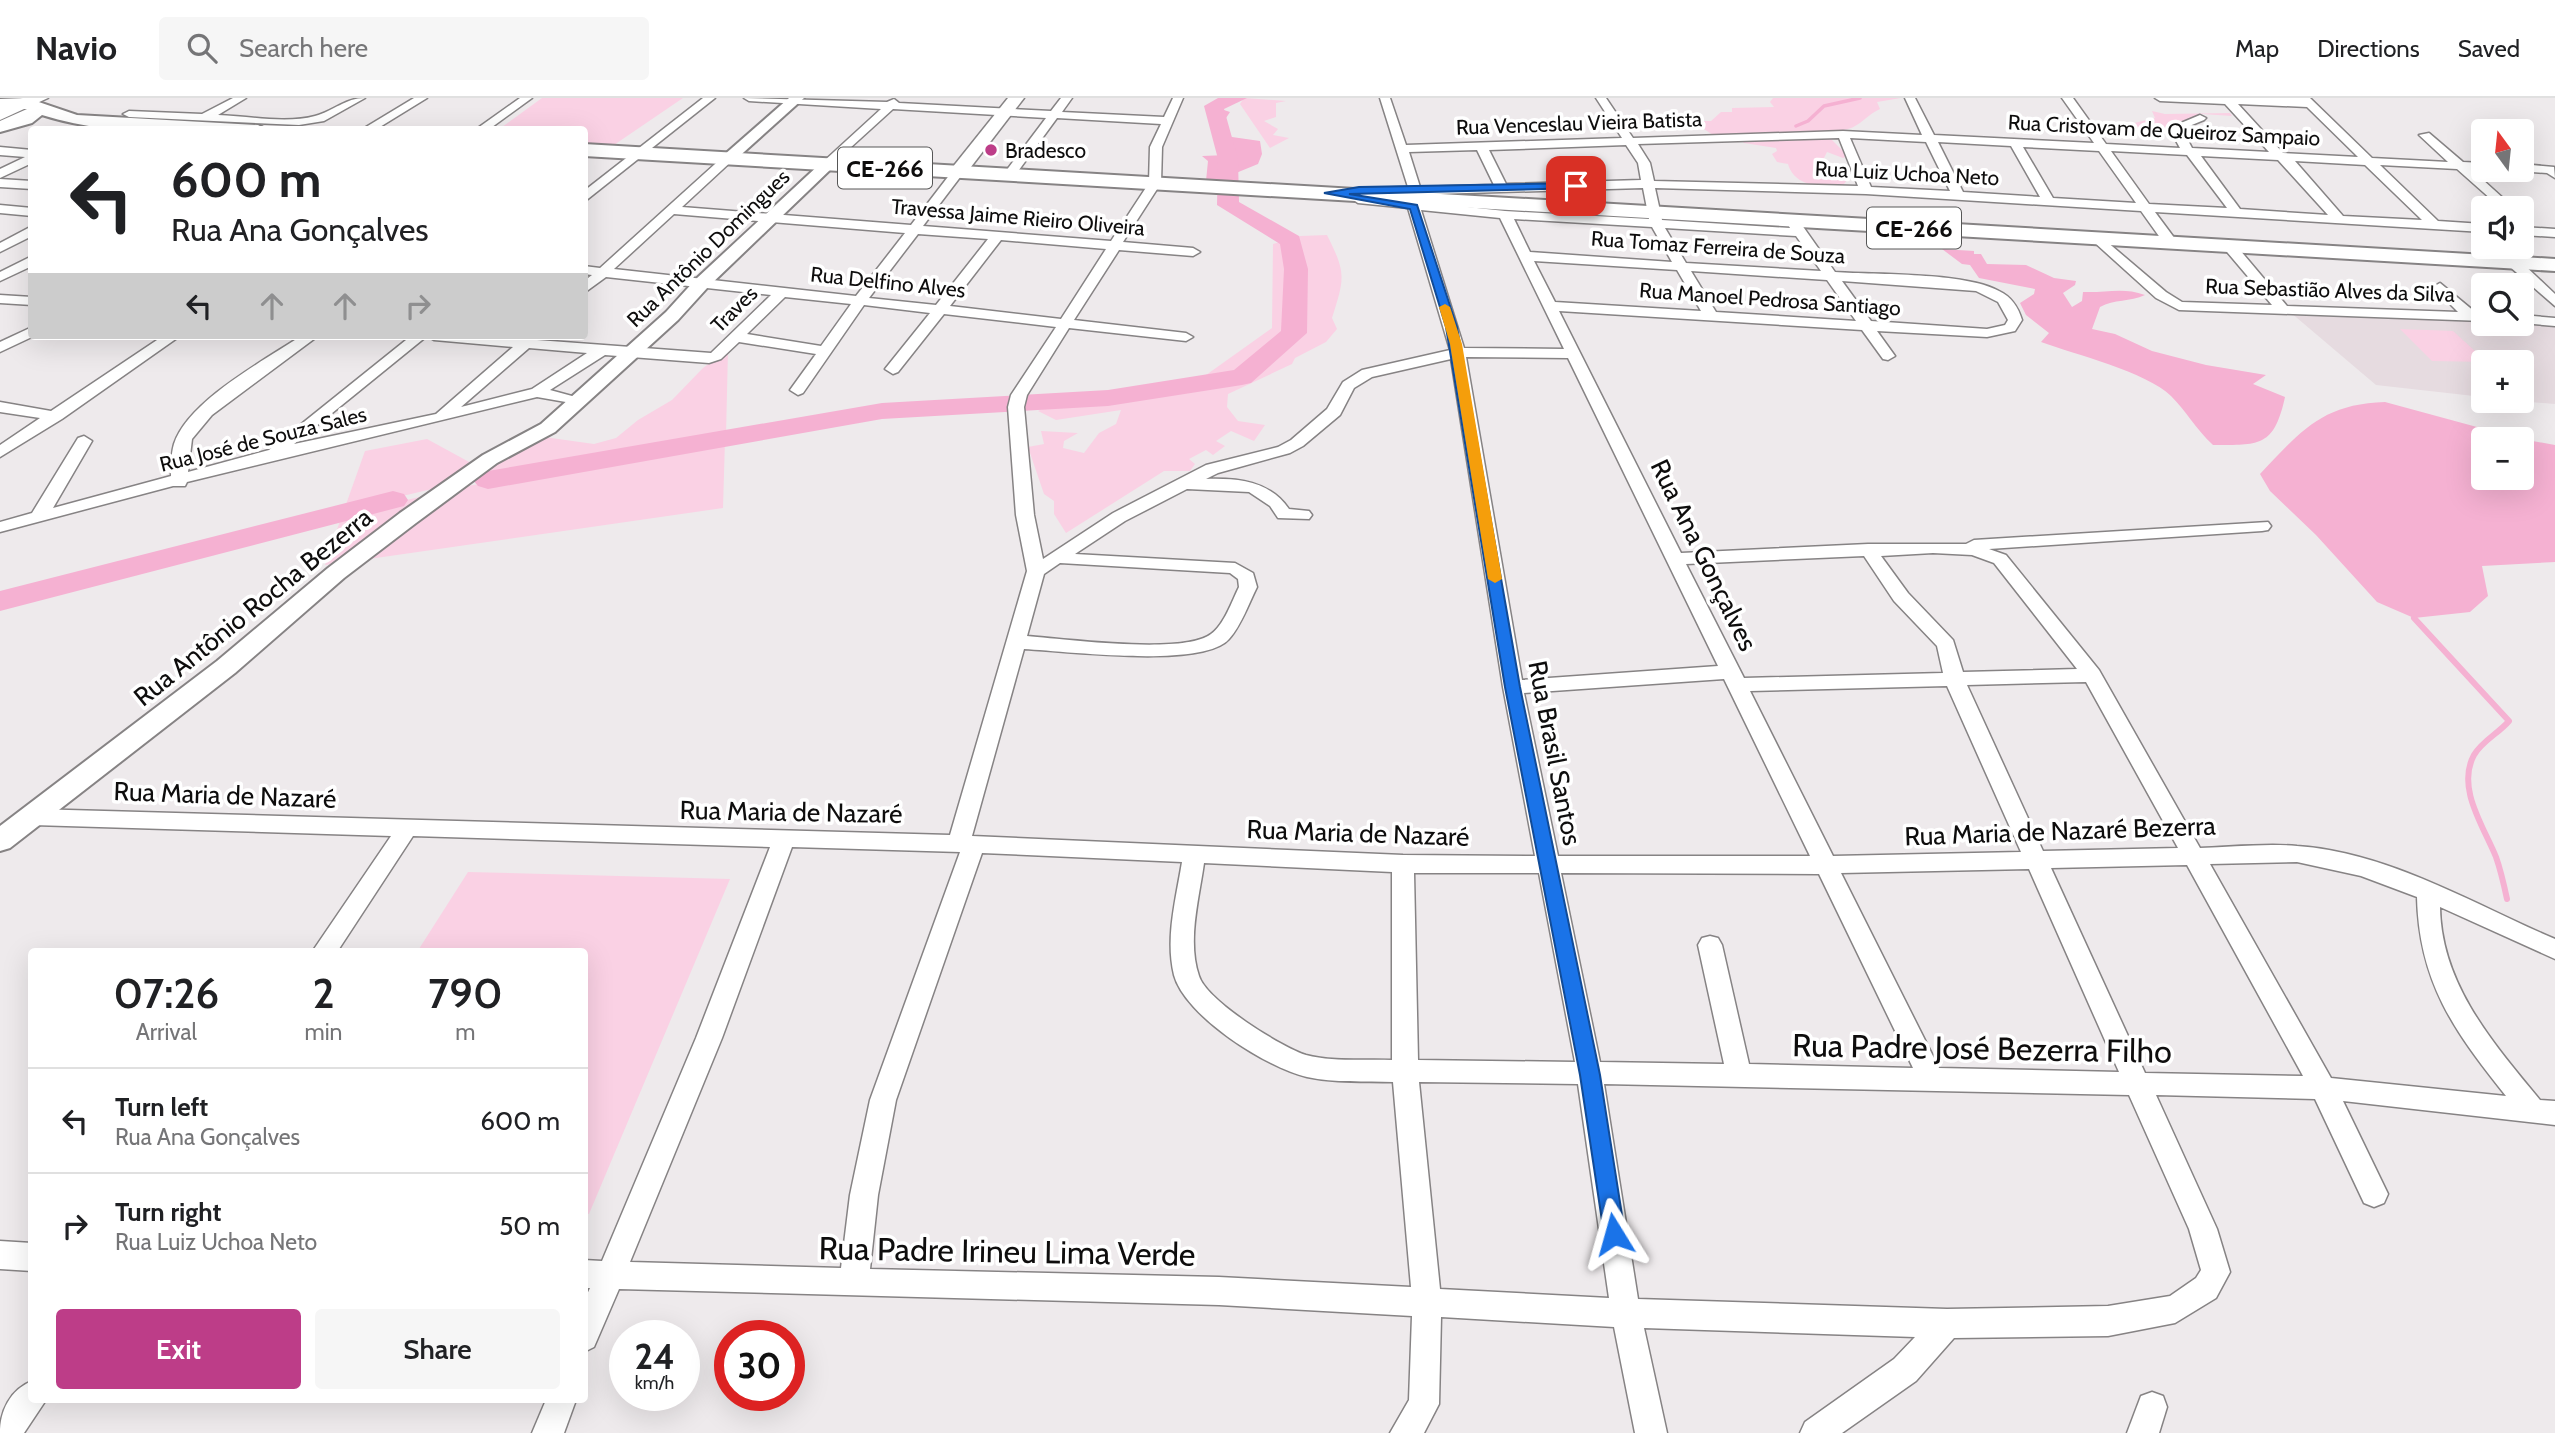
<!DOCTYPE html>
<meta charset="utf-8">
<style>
body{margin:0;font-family:Cabin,sans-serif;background:#f6f6f6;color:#202124;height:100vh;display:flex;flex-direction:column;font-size:26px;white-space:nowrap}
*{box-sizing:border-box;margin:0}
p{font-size:23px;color:#757577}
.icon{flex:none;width:38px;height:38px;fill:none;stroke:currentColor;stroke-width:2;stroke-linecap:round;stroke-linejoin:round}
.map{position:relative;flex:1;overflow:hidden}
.side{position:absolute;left:28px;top:850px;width:560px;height:455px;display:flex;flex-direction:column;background:#fff;border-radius:7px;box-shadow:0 7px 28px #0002}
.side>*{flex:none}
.guide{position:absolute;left:28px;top:28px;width:560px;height:214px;border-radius:7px;box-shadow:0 7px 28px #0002;background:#fff;color:#202124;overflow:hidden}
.needle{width:46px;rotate:345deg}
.tools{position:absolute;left:2471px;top:21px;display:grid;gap:14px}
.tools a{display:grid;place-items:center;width:63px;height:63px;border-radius:7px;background:#fff;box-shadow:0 7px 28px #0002;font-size:35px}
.speed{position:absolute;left:609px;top:1222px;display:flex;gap:14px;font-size:35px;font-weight:700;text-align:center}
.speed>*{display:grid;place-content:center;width:91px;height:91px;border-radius:50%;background:#fff;box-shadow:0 7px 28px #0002;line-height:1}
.speed small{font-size:18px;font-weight:400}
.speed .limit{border:10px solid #d22;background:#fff;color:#111}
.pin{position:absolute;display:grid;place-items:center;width:60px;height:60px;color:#fff;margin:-30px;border-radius:14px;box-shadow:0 4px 10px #0006}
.me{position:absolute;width:77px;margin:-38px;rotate:352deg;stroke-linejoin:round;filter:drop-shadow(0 0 5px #0008)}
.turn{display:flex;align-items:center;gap:24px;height:147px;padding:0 28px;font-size:32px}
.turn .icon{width:91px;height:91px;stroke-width:2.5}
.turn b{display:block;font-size:49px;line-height:60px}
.lanes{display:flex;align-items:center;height:66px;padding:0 28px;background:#0003;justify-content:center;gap:35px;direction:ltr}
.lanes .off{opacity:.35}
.eta{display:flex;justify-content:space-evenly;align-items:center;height:119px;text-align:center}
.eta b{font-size:42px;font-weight:600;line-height:49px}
.cta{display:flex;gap:14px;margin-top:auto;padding:14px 28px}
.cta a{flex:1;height:80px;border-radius:7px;background:#bd3d88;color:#fff;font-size:28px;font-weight:600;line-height:80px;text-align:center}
.cta a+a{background:#f6f6f6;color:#202124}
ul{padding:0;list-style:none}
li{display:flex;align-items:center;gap:21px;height:105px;padding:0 28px;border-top:2px solid #e0e0e0}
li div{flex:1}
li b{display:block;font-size:26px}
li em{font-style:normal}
header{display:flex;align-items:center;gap:42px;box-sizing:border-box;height:98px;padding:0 35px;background:#fff;border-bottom:2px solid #e0e0e0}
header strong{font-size:33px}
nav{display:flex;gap:38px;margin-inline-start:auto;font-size:24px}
.search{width:490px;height:63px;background:#f6f6f6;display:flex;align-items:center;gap:18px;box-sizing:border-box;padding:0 24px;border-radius:7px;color:#757577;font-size:26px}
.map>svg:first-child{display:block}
</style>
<header>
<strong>Navio</strong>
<div class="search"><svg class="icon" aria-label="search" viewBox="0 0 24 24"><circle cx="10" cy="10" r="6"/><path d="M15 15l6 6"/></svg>Search here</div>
<nav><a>Map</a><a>Directions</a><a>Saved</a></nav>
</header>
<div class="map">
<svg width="2555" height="1335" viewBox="0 0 2555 1335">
<rect width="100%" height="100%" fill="#eeeaec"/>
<polygon fill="#e6dbe0" points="2290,214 2483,222 2483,226 2555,226 2555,306 2516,303 2522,303 2522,264 2483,264 2483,299 2376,287"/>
<g fill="#fad1e4">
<polygon points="542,0 683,0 611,49 585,46 584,32 498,32"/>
<polygon points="1244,0 1286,3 1276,5 1276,19 1264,23 1278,31 1273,37 1289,40 1270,50 1240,6"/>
<path d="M1773,0h128l-24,4 3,7c-12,5 -20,17 -32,20 -39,10 -93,5 -135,6l-15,-10 2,-4h11l10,-9h11v-4l42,-1 -4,-5z"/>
<polygon points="2152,13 2165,16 2230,15 2232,18 2202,16 2171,27 2176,35 2165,36 2126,27 2155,20"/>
<path d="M1827,37l21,21 -5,2 -16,-6 -3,6 4,8 19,14 -3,4c-23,5 -50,2 -56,-20l-11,-2 -5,-8 5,-3 -1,-3 -32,-5 -5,-4z"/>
<path d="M1327,137c19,38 18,42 5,83l5,11 -11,13 -31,16 -3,6 -64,30 -1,13 11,14 27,4 -11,16 -23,-10 -15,10 9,5 -12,9 -7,-5 -17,9 6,5 -5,7h-26l-98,62 -12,-19v-13l-10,-7 -16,-47 16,-3 -3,-13 37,2 -14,8 -1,7 21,5 15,-20 17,-9 5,-14 -65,10 -18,-9 30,-15 124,-11 80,-57 1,-84 27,-8z"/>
<polygon points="2400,231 2453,233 2487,264 2432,263"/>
<polygon points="728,252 726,337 460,386 537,338 594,346 616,340 638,322 672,302 703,270"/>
<polygon points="427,341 471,365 436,390 344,412 365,353"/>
<polygon points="725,342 723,410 355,463 451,391"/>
<polygon points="428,397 343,465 325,467 342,417"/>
<polygon points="468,774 730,781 589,1116 584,1115 584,854 417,854"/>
</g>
<g fill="#f5b1d2">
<polygon points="1233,1 1221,11 1230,14 1222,26 1225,38 1260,43 1262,56 1258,66 1236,75 1219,73 1223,83 1206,83 1208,63 1202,58 1227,57 1217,39 1215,7"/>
<path d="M1942,151l32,2v3h7l6,10 39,1 28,13 22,3 -1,4 -12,8 9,14 10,-6 1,-9c23,1 40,-5 62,3 -15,7 -31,4 -45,12l-8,22 23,5 37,17 54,14 60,10 -13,9 32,13c-11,50 -25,48 -72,48 -18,-17 -27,-34 -42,-49 -24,-24 -97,-42 -130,-54l8,-9 -23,-18 -6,-12 14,-9 1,-5 -56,-11 -9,-13 -8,-1z"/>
<path d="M2385,304l136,37h-38v39h39v-39l33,6v117l-73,4 6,30 -18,16 -56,6 -37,-16 -61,-67 -46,-44 -10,-17c41,-43 62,-70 125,-72z"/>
</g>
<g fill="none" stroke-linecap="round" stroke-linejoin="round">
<polyline stroke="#f5b1d2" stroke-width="3.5" points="1796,28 1808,23 1824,8 1860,0"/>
<path stroke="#f5b1d2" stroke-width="6" d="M2414,520l95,103c-10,12 -27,20 -35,34 -18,33 10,72 22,102 5,14 8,28 11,42"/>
<g fill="#f5b1d2" fill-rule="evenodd">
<polygon points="1218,0 1247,0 1224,11 1238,61 1239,104 1299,138 1308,171 1307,235 1251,285 1242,287 1108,308 882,321 488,391 478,388 473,382 478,376 488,373 882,305 1108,292 1234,272 1281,233 1284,171 1280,146 1217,107 1218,61 1204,8"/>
<polygon points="393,393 404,396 408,402 404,408 0,513 0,493"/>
</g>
<defs>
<g id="minor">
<path d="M233,0h13l-28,17c30,1 68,9 97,1 19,-5 30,-18 50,-18l-41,23 -25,4 -170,-8 -6,-3 6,-3 73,3z"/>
<polygon points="414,0 427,0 375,32 361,32"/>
<polygon points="520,0 532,0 488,32 475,32"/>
<polygon points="703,0 715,0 584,104 584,93"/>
<path d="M744,0l143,4 7,-3 5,4 152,8 10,-13h11l-10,14 102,5 9,-19h10l-21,49 -1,36 -38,59 70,6 7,4 -7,4 -74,-6 -45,70 112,13 7,4 -7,4 -117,-13 -42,67 -3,12 10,108 9,44 70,-46 93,-48 72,-18 13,-7 36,-31 16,-27 19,-12 88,-20 -42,-142 -50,-5 -6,-4 3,-3 -21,1 -6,-4 6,-4 74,-2 -28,-89h10l16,47 216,-7 -26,-40h10l27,40 210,-7 79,4 -17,-37h10l19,37 160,8 -32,-45h11l33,46 74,4 -11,-20 31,-13 6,3 -2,2 -22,9 10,19 77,4 -44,-48 -65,-3 -5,-3h155l62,60 76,4 -29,-27 10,-2 34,29 20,1v7h3h-14l42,38h-13l-44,-39 -77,-4 58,56 45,3v8l-328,-20 23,31 -7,4 -5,-1 -25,-35 -275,-17 -211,-6 7,32 128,8 -4,-7 11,-3 38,54c43,3 129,0 164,19 13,6 19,16 23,29l-7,11 -28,6 -110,-6 18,25 -7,4 -5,-1 -21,-29 -303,-19 122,242 187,-9h98l8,-4 294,-18 3,4 -3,4 -6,1 -273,18 17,6 93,115 101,178c32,-1 65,-5 97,-2 91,6 176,58 258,93v20l-115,-52c1,77 53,136 100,193l15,1v24l-212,-24 45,93 -4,9 -10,4 -10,-4 -49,-104 -159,-4 61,134 13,43 -14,26 -41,25 -67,13 -154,2 -38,43 -74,52h-42l5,-11 89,-63 21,-22 -271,-9 23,105h-32l-21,-106 -173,-10 -2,87 -15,29h-34l19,-33 3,-84 -193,-11 -600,-16 -25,58 -10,5v-51l6,-13h-6v-28l18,1 94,-223 74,-191 -357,-11 -76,116h-25l79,-116 -358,-11 -8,-2 -3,-6 3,-6 8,-2 917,26 77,-264 -11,-56 -8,-108 3,-12 45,-68 -112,-13 -46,58 -5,2 -8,-5 45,-56 -66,-8 -61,88 -5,2 -8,-5 26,-36 -77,-12 -18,17 -12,4 -104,-8 -55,35 33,9v6l-46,-8 -350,85 -2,4h-12l-173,46v-10l32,-9 46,-75 6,-2 8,5 -39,67 118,-32c0,-11 0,-22 3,-32 14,-43 91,-84 127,-108h17l-106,79 -20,24 -4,33 81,-22 142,-114 111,3 10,-3 5,4 174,13 60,-58 -165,-18 -22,16v-12l8,-6 -8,-1v-8l16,2 125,-113 10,3 -53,49 229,18 43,-56 4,-1 6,4 -41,54 188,15 38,-58 1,-36 11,-23 -104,-6 -44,60 -4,1 -6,-4 43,-57 -153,-9 -66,60 -6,-4 2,-3 58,-53 -132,-8zM2238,6l69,3 51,50 -75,-4zM1839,40l19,48 -204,-5 -4,-18 -12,-19zM1850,40l76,4 24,49 -79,-4zM1938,44l73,4 29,51 -77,-5zM1626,47l12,18 3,17 -135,4 -17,-34zM2023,49l76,4 37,52 -83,-5zM1477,52l17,35 -74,2 -11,-35zM2111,53l76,4 40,53 -78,-4zM2201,58l77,4 50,55 -88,-6zM2295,63l70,4 57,55 -79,-4zM1643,90l6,31 -144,-8 -141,-15zM1421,112l79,8 64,131 -100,-1zM674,116l231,19 -49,63 -242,-27zM1514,121l138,8 20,35 -142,-10zM1665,130l131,8 25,35 -135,-8zM918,136l70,5 -52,66 -67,-7zM1001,142l105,9 -45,70 -111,-13zM1534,163l143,9 24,41 -146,-9zM1691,173l136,9 29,41 -140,-9zM1842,183l134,10 22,11 10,18 -3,5 -18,4 -116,-8zM785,199l66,7 -30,42 -74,-12zM427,238l7,4 79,7 -77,67 -142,30zM529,250l58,5 -55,36 -71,18zM1466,259l102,1 150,308 -196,14zM1451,261l52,328 32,169 -132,-1 -431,-19 52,-187c41,2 179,20 205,-10 12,-13 20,-36 28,-52l-4,-14 -18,-10 -160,-9 50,-33 62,-32 62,3 21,14 8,12 31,1 3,-4 -3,-4 -20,-2c-19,-28 -51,-31 -83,-30l12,-6 72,-20 13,-7 37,-31 14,-27 18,-11zM1933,455l39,2 22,8 83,106 -114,3 -10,-32 -45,-47 -27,-37zM1864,458l30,45 43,45 6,27 -199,5 -58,-114zM1060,465l170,10 8,6 1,8c-7,14 -15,38 -28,47 -27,21 -146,5 -184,2l17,-62zM1724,581l86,177h-252l-34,-163zM2086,584l92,166 -135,3 -76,-166zM1947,588l74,166 -188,4 -83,-165zM792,749l168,5 -90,248 -20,95 -9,73 -211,-6 92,-224zM982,755l200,9c-6,37 -17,76 -8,113 11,41 93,93 133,102 28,6 58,4 86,5l18,205 -192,-10 -349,-8 8,-74 18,-95zM2297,764l64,14 56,21c2,85 37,134 89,199l-175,-18 -121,-214zM1204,765l188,9v188c-28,-1 -59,2 -86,-5 -25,-8 -99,-54 -107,-79 -12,-35 0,-77 5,-113zM2187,767l116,211 -158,-3 -94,-205zM2029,771l90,203 -180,-4 -98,-195zM1414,775h125l36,189 -157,-2zM1561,775l258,1 94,194 -164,-4 -27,-119 -4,-7 -8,-2 -8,2 -4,7 26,119 -124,-2zM1419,984l159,2 31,214 -169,-9zM1604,986l525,11 60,134 12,41 -5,8 -26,18 -62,10 -161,3 -309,-10z"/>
<polygon points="0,49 32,52 32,65 0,80 0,71 25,59 0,57"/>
<polygon points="2522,66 2554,69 2555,80 2547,75 2518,73 2522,72"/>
<polygon points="0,81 32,83 32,91 0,89"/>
<polygon points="0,107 32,110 32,118 0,115"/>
<polygon points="32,128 32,138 0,154 0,145"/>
<polygon points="2522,129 2555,131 2555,139 2522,137"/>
<polygon points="2099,137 2166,194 2182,204 2272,207 2222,148 2229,144 2234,145 2287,208 2458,214 2433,189 2440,185 2475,214 2483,215 2483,223 2179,212 2156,200 2094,144 2092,141"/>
<polygon points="32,158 32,168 0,183 0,174"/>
<polygon points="2509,162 2519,162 2555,196 2555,208 2509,168"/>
<polygon points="0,197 32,199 32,207 0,205"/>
<polygon points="2522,217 2555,220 2555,228 2522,225"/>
<polygon points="32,229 34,238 0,254 0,244"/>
<polygon points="163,238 180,238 62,321 0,359 0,347 40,320 0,314 0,304 51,313"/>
<polygon points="0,1143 32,1145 32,1173 0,1171"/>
<path d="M32,1283v19h14l-22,33h-24c0,-22 10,-43 32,-52z"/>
<polygon points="2152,1294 2163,1298 2167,1309 2159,1335 2127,1335 2141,1298"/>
<polygon points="546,1302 576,1302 564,1335 532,1335"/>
</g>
<g id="tertiary">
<polygon points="789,0 804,0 734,63 724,63 724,57"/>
<polygon points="827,63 834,67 832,70 708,189 678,222 555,334 497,365 416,425 344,480 235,575 10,750 0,753 0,728 217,563 328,470 400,415 483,357 541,326 666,214 696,181 822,64"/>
</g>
<polygon id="secondary" points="1008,0 1024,0 964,78 952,78 949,74 952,70"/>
<g id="primary">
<path d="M27,0l50,17 181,10 9,5c-74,0 -154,8 -225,-15l-10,8 -32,9v-11l27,-12h-27v-10z"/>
<polygon points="584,46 2555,161 2555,173 584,58"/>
</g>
<polygon id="trunk" points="23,0 48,0 0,22 0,9"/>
</defs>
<use href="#minor" stroke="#868384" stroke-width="3"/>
<use href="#tertiary" stroke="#868384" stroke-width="4"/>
<use href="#secondary" stroke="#868384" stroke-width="3"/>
<use href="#primary" stroke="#868384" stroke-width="4"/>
<use href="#trunk" stroke="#868384" stroke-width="3"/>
<use href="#minor" fill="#fff" fill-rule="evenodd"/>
<use href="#tertiary" fill="#fff" fill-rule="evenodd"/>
<use href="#secondary" fill="#fff" fill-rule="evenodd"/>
<use href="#primary" fill="#fff" fill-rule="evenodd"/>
<use href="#trunk" fill="#fff" fill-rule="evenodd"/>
</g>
<polygon fill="#1a73e8" stroke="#114b97" stroke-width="2" points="1576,85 1579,90 1349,96 1417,107 1457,229 1520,589 1600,977 1625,1136 1622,1143 1614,1146 1607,1143 1604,1136 1580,977 1505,589 1446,229 1410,111 1324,95 1359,89"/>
<polygon fill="#f59e0b" points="1445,206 1450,209 1462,246 1502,481 1495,485 1488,481 1450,246 1439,209"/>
<circle fill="#bd3d88" stroke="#fff" stroke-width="2.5" cx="991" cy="52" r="7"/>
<g text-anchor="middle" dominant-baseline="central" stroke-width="7" stroke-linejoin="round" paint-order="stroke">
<g font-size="21" fill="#0e0d0d" stroke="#fff">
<text transform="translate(1579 25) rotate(-2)">Rua Venceslau Vieira Batista</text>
<text transform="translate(2164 32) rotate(3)">Rua Cristovam de Queiroz Sampaio</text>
<text transform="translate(1907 75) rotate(3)">Rua Luiz Uchoa Neto</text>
<text transform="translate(1018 119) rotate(5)">Travessa Jaime Rieiro Oliveira</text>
<text transform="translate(1718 149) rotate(4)">Rua Tomaz Ferreira de Souza</text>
<text transform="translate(708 150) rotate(-44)">Rua Antônio Domingues</text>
<text transform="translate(888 184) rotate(6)">Rua Delfino Alves</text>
<text transform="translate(2330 192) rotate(2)">Rua Sebastião Alves da Silva</text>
<text transform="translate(1770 201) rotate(4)">Rua Manoel Pedrosa Santiago</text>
<text transform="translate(734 211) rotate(-45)">Traves</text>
<text transform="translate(263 341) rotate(-14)">Rua José de Souza Sales</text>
</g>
<g font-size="21" fill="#0e0d0d" stroke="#fff" text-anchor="start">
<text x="1005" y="52">Bradesco</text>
</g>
<g fill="#fff" stroke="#565656" stroke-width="2">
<rect x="838" y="49.5" width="94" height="41" rx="5"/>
<rect x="1867" y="109.5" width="94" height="41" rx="5"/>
</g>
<g font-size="24" font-weight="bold" fill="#0e0d0d">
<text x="885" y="70">CE-266</text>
<text x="1914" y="130">CE-266</text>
</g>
<g font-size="26" fill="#0e0d0d" stroke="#fff">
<text transform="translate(1704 457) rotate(64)">Rua Ana Gonçalves</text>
<text transform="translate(253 509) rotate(-39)">Rua Antônio Rocha Bezerra</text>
<text transform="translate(1555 655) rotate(79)">Rua Brasil Santos</text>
<text transform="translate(225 697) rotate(2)">Rua Maria de Nazaré</text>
<text transform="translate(791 714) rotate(1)">Rua Maria de Nazaré</text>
<text transform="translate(2060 733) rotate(-2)">Rua Maria de Nazaré Bezerra</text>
<text transform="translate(1358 735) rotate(2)">Rua Maria de Nazaré</text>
</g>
<g font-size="32" fill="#0e0d0d" stroke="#fff">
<text transform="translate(1982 950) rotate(1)">Rua Padre José Bezerra Filho</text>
<text transform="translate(1007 1153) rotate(1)">Rua Padre Irineu Lima Verde</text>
</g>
</g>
</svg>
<div class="tools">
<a><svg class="needle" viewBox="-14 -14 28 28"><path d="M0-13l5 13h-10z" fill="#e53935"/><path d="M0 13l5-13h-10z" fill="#757577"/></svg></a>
<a><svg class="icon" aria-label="sound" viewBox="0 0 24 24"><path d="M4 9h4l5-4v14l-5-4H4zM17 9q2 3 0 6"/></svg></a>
<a><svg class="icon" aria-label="search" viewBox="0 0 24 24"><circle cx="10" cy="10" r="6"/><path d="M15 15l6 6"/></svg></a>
<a>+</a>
<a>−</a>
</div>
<div class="speed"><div>24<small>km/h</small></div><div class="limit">30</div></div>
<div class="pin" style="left:1576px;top:88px;background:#d93025"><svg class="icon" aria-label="arrive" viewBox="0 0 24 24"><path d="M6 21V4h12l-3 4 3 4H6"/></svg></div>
<svg class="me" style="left:1614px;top:1136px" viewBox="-20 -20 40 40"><path d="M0-17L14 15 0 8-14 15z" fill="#1a73e8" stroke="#fff" stroke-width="4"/></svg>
<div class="guide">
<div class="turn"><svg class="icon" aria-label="left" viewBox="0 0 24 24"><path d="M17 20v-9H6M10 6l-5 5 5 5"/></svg><div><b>600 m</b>Rua Ana Gonçalves</div></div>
<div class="lanes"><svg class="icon" aria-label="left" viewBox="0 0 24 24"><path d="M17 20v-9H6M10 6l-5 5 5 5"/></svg><svg class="icon off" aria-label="ahead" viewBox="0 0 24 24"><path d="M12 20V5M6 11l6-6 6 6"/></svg><svg class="icon off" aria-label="ahead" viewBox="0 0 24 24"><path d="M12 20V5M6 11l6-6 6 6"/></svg><svg class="icon off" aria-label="right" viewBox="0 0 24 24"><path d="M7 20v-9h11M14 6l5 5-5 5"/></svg></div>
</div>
<section class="side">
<div class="eta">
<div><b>07:26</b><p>Arrival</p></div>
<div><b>2</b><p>min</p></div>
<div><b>790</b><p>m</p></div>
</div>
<ul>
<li><svg class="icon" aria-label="left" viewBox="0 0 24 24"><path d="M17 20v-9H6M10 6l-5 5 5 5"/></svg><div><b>Turn left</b><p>Rua Ana Gonçalves</p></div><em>600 m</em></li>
<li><svg class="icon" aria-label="right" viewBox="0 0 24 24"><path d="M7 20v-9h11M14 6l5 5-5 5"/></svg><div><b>Turn right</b><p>Rua Luiz Uchoa Neto</p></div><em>50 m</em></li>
</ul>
<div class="cta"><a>Exit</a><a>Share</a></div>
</section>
</div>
